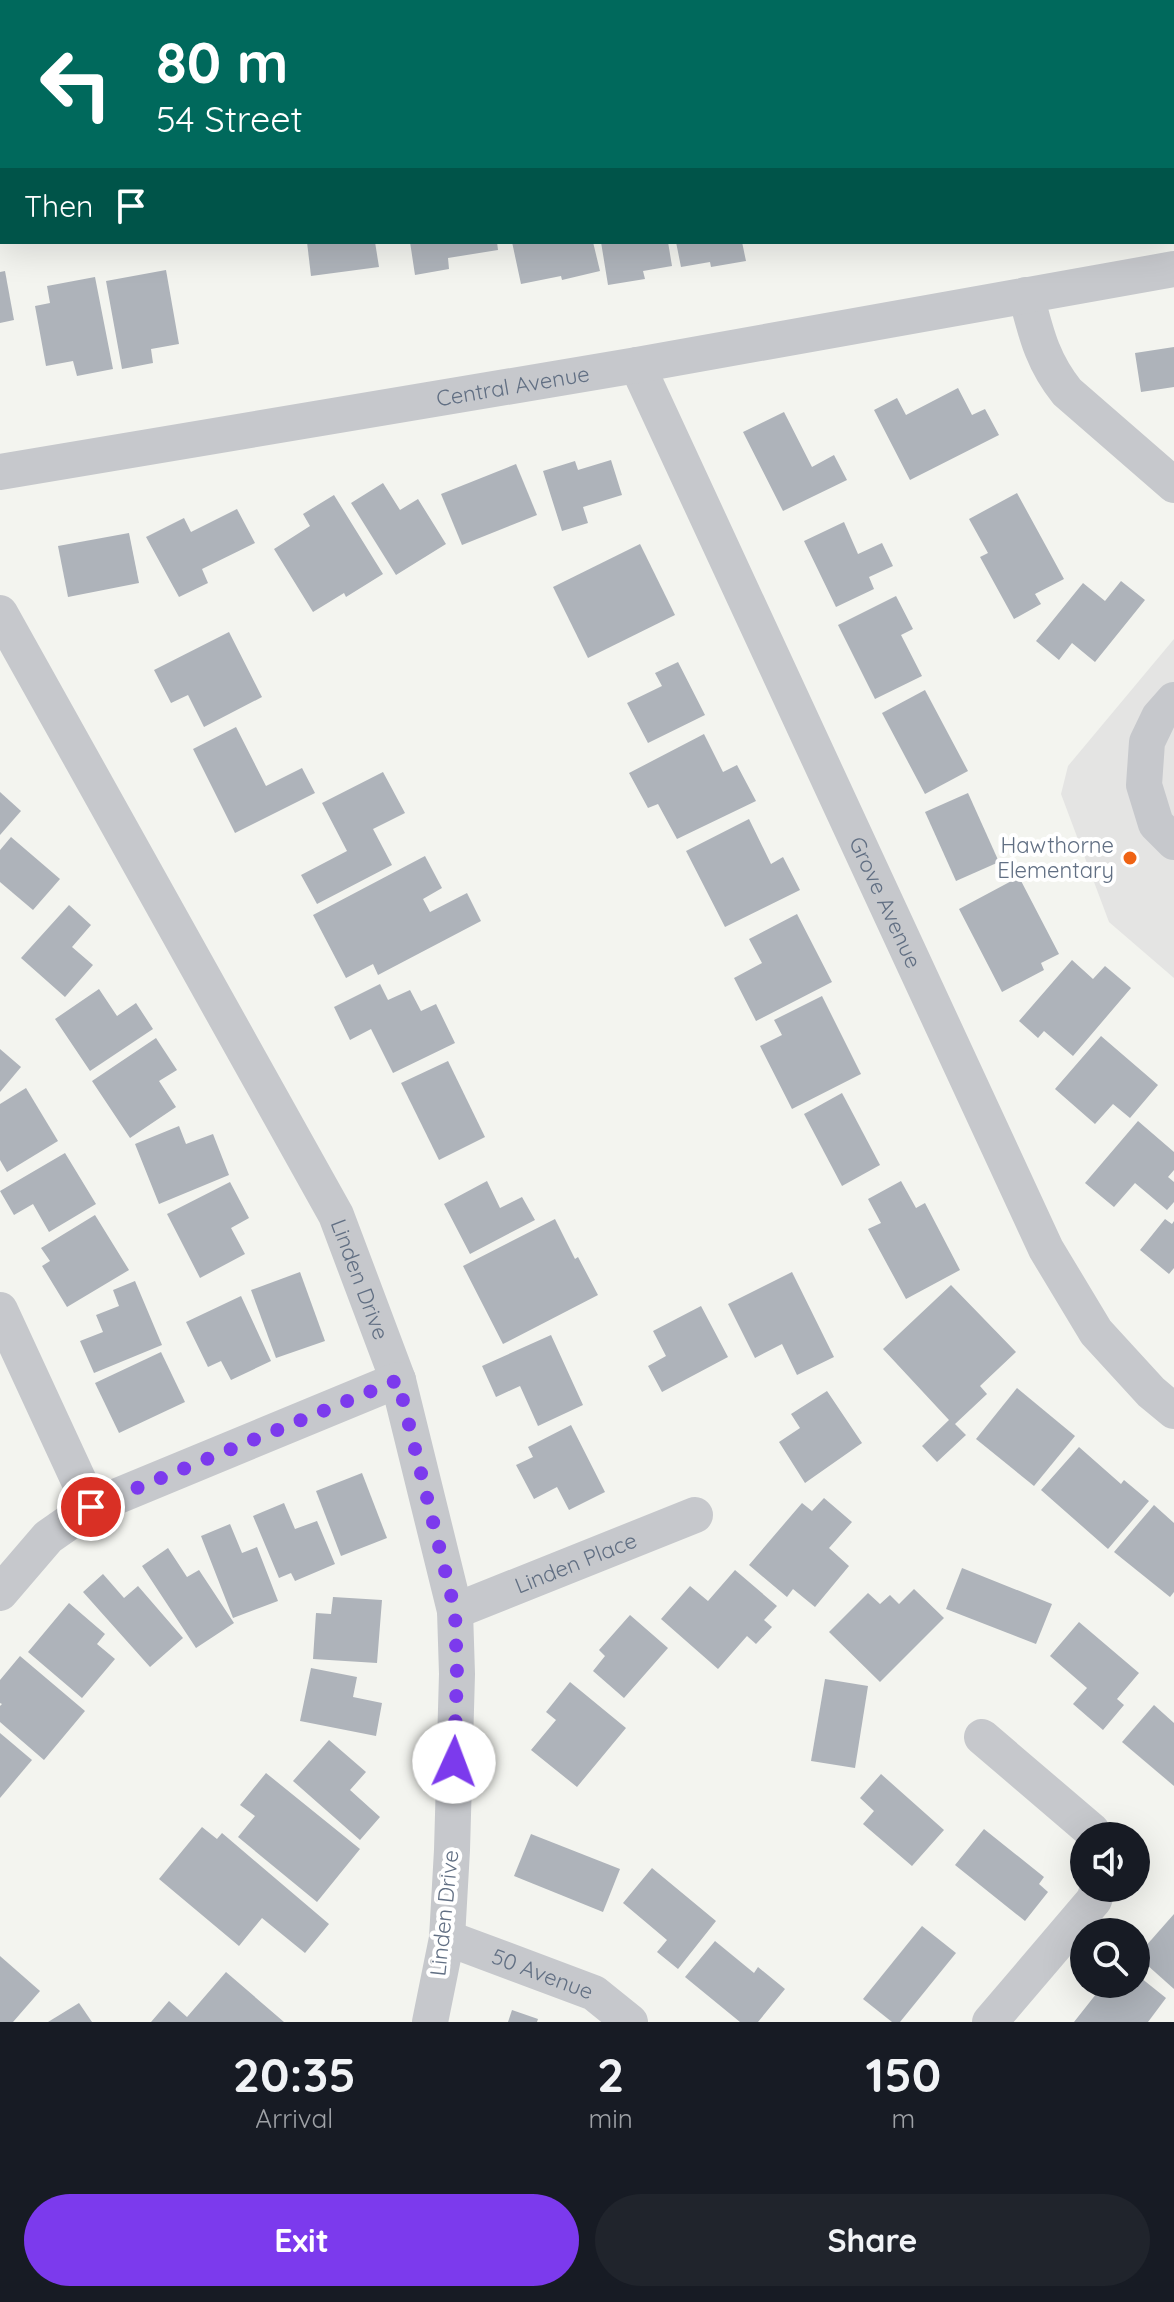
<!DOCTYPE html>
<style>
body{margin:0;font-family:Quicksand,sans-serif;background:#20242c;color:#f1f3f6;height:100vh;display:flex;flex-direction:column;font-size:30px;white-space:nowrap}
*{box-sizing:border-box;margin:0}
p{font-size:26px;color:#9ea1a6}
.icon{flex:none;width:44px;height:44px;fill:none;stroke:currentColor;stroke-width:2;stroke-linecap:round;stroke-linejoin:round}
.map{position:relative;height:2022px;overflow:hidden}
.sheet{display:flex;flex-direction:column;background:#171b24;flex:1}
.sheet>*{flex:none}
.guide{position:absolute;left:0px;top:0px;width:1174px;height:244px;box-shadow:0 8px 32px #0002;background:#00695c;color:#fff;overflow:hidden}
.buttons{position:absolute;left:1070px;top:1822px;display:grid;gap:16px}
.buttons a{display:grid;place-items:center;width:80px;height:80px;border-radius:50%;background:#171b24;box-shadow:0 8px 32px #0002;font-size:40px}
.pin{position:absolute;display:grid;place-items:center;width:68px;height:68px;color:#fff;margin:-34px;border:4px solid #fff;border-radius:50%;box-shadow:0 2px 8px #0007}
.me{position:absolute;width:88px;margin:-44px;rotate:2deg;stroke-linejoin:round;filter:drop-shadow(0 0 6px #0008)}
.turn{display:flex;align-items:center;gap:28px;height:168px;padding:0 24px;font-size:36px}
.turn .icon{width:104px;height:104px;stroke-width:2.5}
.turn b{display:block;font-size:56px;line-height:68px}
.then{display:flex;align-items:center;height:76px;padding:0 24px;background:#0003;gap:16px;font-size:30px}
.eta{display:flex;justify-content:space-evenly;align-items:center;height:136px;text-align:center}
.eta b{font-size:48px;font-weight:800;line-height:56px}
.primary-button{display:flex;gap:16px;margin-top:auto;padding:16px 24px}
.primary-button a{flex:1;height:92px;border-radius:48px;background:#7c3aed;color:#fff;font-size:32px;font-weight:800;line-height:92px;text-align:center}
.primary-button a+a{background:#20242c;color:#f1f3f6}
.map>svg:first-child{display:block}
</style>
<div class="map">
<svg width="1174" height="2022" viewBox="0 0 1174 2022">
<rect width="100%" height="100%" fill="#f3f4ef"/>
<polygon fill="#e4e4e3" points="1174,639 1174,978 1109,922 1061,794 1068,766"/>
<g fill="#aeb3ba">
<polygon points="307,242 375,242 379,267 311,276"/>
<polygon points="410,242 497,242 498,250 448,258 449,269 415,275"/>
<polygon points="512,242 593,242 600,271 562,280 561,276 521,284"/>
<polygon points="601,242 668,242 672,266 643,271 645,279 608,285"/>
<polygon points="676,242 742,242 746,261 711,267 710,262 681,267"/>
<polygon points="166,270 179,344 151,349 153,363 122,369 106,281"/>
<polygon points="5,271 14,320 0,323 0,272"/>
<polygon points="95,277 113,369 77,376 73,361 46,366 35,306 50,303 47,286"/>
<polygon points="1174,347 1174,387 1141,392 1135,353"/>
<polygon points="958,388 972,415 985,409 999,435 910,480 874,410 897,398 906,415"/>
<polygon points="784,412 812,467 834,455 847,480 783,511 743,432"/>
<polygon points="611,460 622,495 583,507 588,523 562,531 543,471 575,461 578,470"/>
<polygon points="516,464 537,515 462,545 441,494"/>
<polygon points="383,483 400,510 418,499 446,544 396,575 351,503"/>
<polygon points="1017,493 1064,579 1035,594 1041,604 1014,619 980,557 988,553 969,519"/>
<polygon points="334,495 383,574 346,597 344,593 313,612 274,549 310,526 303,514"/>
<polygon points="237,509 255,543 202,569 208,583 179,597 146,537 184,518 191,532"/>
<polygon points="844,522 858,554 882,543 893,566 869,577 874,589 836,607 804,541"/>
<polygon points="129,533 139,583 68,597 58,546"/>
<polygon points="640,544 675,615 588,658 553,587"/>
<polygon points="1121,581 1145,600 1095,662 1072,643 1059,660 1036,641 1083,583 1105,601"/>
<polygon points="896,596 913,629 901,635 922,676 875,699 838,625"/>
<polygon points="229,632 262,697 204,727 188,695 171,703 154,670"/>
<polygon points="678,662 705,715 648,743 627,703 662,686 655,673"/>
<polygon points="925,690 968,771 925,794 882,713"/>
<polygon points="236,727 266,786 302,768 315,793 235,833 193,749"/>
<polygon points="704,734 723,772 737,765 756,801 677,839 658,804 648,808 629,773"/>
<polygon points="383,772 405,813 373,829 392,865 317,904 301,875 347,851 322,803"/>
<polygon points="0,792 21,811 0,835"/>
<polygon points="968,793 999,862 956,881 925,812"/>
<polygon points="749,819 771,864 783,857 800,890 725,927 686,851"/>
<polygon points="11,837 60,879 33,910 0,882 0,850"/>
<polygon points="425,856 442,888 423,899 430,912 467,893 481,921 378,975 373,964 346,978 313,915"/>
<polygon points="1019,877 1059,954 1041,963 1044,970 1002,992 959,909"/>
<polygon points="69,905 91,925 72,947 93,965 65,997 21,958"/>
<polygon points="797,914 832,982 756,1021 734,978 762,963 749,939"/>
<polygon points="1072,960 1093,979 1105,966 1131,988 1073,1056 1044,1031 1038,1038 1019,1021"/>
<polygon points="380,984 388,1000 410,990 421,1011 436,1004 455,1043 393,1073 371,1029 350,1040 334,1007"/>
<polygon points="99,989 117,1016 136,1003 153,1029 90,1071 55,1019"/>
<polygon points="822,996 861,1074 792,1109 760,1046 782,1035 774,1020"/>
<polygon points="1101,1036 1158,1085 1130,1118 1113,1104 1095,1124 1055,1089"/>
<polygon points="156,1038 177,1070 159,1081 176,1107 130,1138 92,1081"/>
<polygon points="0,1049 21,1067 0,1092"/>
<polygon points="448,1061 485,1137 439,1160 401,1083"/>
<polygon points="26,1088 58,1141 7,1172 0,1160 0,1104"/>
<polygon points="842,1093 880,1165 842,1186 804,1114"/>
<polygon points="1138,1121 1174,1152 1174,1170 1168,1177 1174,1182 1174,1202 1167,1210 1135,1183 1114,1207 1085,1183"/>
<polygon points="179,1126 186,1144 213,1134 229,1175 159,1204 135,1144"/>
<polygon points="65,1153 96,1204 49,1232 33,1204 14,1215 0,1191"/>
<polygon points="487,1181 500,1208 522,1197 535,1220 470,1254 444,1204"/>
<polygon points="901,1181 916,1208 925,1203 960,1270 906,1299 868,1229 881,1223 868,1199"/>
<polygon points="230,1182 249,1218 231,1228 245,1254 200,1278 167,1214"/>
<polygon points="95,1215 129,1270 67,1307 42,1266 50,1261 41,1248"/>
<polygon points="555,1219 575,1259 578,1257 598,1295 503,1344 463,1266"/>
<polygon points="1165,1219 1172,1224 1174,1221 1174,1268 1169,1274 1140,1250"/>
<polygon points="300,1272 325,1341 276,1358 251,1290"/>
<polygon points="792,1272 834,1357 797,1375 782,1344 755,1358 728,1304"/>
<polygon points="135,1281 162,1345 94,1373 80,1341 103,1332 96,1315 119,1306 113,1290"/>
<polygon points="951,1285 1016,1352 980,1386 987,1394 955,1424 966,1435 937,1462 922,1446 949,1420 883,1349"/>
<polygon points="241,1296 271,1361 231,1380 221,1361 208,1367 186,1322"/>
<polygon points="701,1306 728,1357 662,1392 648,1366 666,1356 653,1331"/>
<polygon points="551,1335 583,1405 538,1426 520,1386 496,1397 482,1366"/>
<polygon points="161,1352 185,1402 119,1433 95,1383"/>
<polygon points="1017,1388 1075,1436 1034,1486 976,1439"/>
<polygon points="827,1391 862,1443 805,1483 779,1442 800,1428 791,1414"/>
<polygon points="571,1425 605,1492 569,1510 557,1487 534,1499 516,1465 533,1457 528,1447"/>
<polygon points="1079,1447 1121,1484 1124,1480 1149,1501 1108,1549 1041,1490"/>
<polygon points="362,1473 387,1538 341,1556 316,1491"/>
<polygon points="824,1498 852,1522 829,1548 849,1566 815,1607 793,1589 787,1597 749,1565 802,1503 812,1511"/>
<polygon points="284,1503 295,1529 317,1521 335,1564 295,1581 291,1573 279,1578 253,1516"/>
<polygon points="1154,1505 1174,1523 1174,1592 1170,1597 1114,1552"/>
<polygon points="230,1524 242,1553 257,1547 278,1601 233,1618 201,1536"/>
<polygon points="168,1548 187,1577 199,1570 234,1623 196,1648 142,1566"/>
<polygon points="962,1568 1052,1604 1036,1644 946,1609"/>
<polygon points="735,1570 777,1606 764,1620 772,1627 756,1644 747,1636 718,1669 661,1619 690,1586 708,1601"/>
<polygon points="103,1574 124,1598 138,1586 183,1638 150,1667 83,1592"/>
<polygon points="914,1589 944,1618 880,1682 829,1632 868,1593 880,1604 890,1595 899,1604"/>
<polygon points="333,1597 382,1600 377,1663 313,1659 316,1613 331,1614"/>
<polygon points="69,1603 105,1634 97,1644 115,1659 82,1698 28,1652"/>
<polygon points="630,1615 668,1648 624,1698 593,1671 605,1656 599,1650"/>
<polygon points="1079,1622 1139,1673 1117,1699 1124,1705 1103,1730 1073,1704 1087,1688 1050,1656"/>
<polygon points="20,1656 85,1711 44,1760 0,1722 0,1706 2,1704 0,1703 0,1680"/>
<polygon points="311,1668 357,1677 353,1697 382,1703 376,1736 300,1721"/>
<polygon points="825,1679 868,1686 855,1768 811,1761"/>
<polygon points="570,1682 626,1728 577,1787 531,1750 556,1720 546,1712"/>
<polygon points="1154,1705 1174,1723 1174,1786 1122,1742"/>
<polygon points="0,1733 32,1760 0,1798"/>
<polygon points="329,1740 366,1772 350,1790 380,1817 360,1840 293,1781"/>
<polygon points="266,1773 360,1849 317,1902 238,1837 255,1816 240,1805"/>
<polygon points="881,1774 944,1830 912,1866 863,1824 874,1811 860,1798"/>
<polygon points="202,1827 217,1839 222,1833 329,1924 305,1953 262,1918 239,1946 159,1879"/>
<polygon points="984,1829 1044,1877 1039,1884 1048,1892 1025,1921 955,1865"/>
<polygon points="531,1834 620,1869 603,1912 514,1876"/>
<polygon points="652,1868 716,1921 678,1969 657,1952 667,1940 623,1903"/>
<polygon points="1174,1914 1174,1989 1137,1956"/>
<polygon points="922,1926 956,1953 900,2022 892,2022 863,1999"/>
<polygon points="715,1941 754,1973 758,1967 785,1989 758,2022 740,2022 685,1977"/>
<polygon points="0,1956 40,1991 13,2022 0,2022"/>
<polygon points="226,1972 284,2022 151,2022 169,2001 187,2017"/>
<polygon points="1136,1974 1166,1998 1148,2022 1074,2022 1104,1984 1136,1984"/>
<polygon points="79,2003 92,2022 48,2022"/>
<polygon points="512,2010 538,2019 537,2022 508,2022"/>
</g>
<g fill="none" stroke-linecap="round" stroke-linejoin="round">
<g stroke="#c6c8cc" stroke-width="36">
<polyline points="218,0 222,2"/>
<polyline points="399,2 410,0"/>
<path d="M1026,295c10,38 16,66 41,97l107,93"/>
<path id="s1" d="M637,365l409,884 50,83 55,60 23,19"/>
<path id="s2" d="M0,472l637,-107 537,-96"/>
<path id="s3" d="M0,613l336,602 62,165 57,231 2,63 -5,176 -5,88 -17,84"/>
<polyline points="1174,700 1159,717 1147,742 1144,785 1156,824 1174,842"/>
<polyline points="0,1310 91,1507"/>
<polyline points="0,1593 48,1537 91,1507 398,1380"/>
<path id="s4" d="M455,1611l240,-96"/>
<polyline points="982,1737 1092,1831 1094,1836"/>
<path id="s5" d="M447,1938l147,55 36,29"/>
<polyline points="990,2022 1094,1900 1098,1888"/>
</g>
</g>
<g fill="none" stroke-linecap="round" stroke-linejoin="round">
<polyline stroke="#7c3aed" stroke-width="14" stroke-dasharray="0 25.2" points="91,1507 398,1380 455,1611 457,1674 454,1762"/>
</g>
<circle fill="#ef6314" stroke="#fff" stroke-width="3" cx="1130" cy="858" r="8"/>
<g text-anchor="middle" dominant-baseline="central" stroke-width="8" stroke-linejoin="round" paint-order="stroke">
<g font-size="22" fill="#616f83" stroke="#fff">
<text stroke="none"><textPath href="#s2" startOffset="520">Central Avenue</textPath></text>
<text stroke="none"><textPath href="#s1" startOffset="592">Grove Avenue</textPath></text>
<text stroke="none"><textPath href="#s3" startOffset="758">Linden Drive</textPath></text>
<text stroke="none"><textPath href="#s4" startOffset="130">Linden Place</textPath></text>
<text transform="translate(444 1913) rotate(-84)">Linden Drive</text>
<text stroke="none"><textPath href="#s5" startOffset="102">50 Avenue</textPath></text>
</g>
<g font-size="22" fill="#616f83" stroke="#fff" text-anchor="end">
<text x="1114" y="845">Hawthorne<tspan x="1114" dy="25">Elementary</tspan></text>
</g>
</g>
</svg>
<div class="buttons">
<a><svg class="icon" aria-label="sound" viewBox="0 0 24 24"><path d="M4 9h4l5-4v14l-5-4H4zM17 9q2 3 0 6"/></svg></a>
<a><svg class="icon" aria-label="search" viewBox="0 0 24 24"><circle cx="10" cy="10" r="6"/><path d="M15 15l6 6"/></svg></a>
</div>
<div class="pin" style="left:91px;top:1507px;background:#d93025"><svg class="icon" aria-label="arrive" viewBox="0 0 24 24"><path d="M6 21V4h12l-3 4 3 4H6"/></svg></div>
<svg class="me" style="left:454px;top:1762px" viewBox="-20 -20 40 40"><circle r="19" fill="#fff"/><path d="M0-13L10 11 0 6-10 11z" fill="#7c3aed"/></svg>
<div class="guide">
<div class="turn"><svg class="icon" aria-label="left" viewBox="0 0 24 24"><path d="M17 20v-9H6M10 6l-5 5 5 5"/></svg><div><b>80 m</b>54 Street</div></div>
<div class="then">Then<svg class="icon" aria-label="arrive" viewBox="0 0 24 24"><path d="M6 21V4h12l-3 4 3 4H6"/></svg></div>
</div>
</div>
<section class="sheet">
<div class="eta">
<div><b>20:35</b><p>Arrival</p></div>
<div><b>2</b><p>min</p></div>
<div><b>150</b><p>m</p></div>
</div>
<div class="primary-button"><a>Exit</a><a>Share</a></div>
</section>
